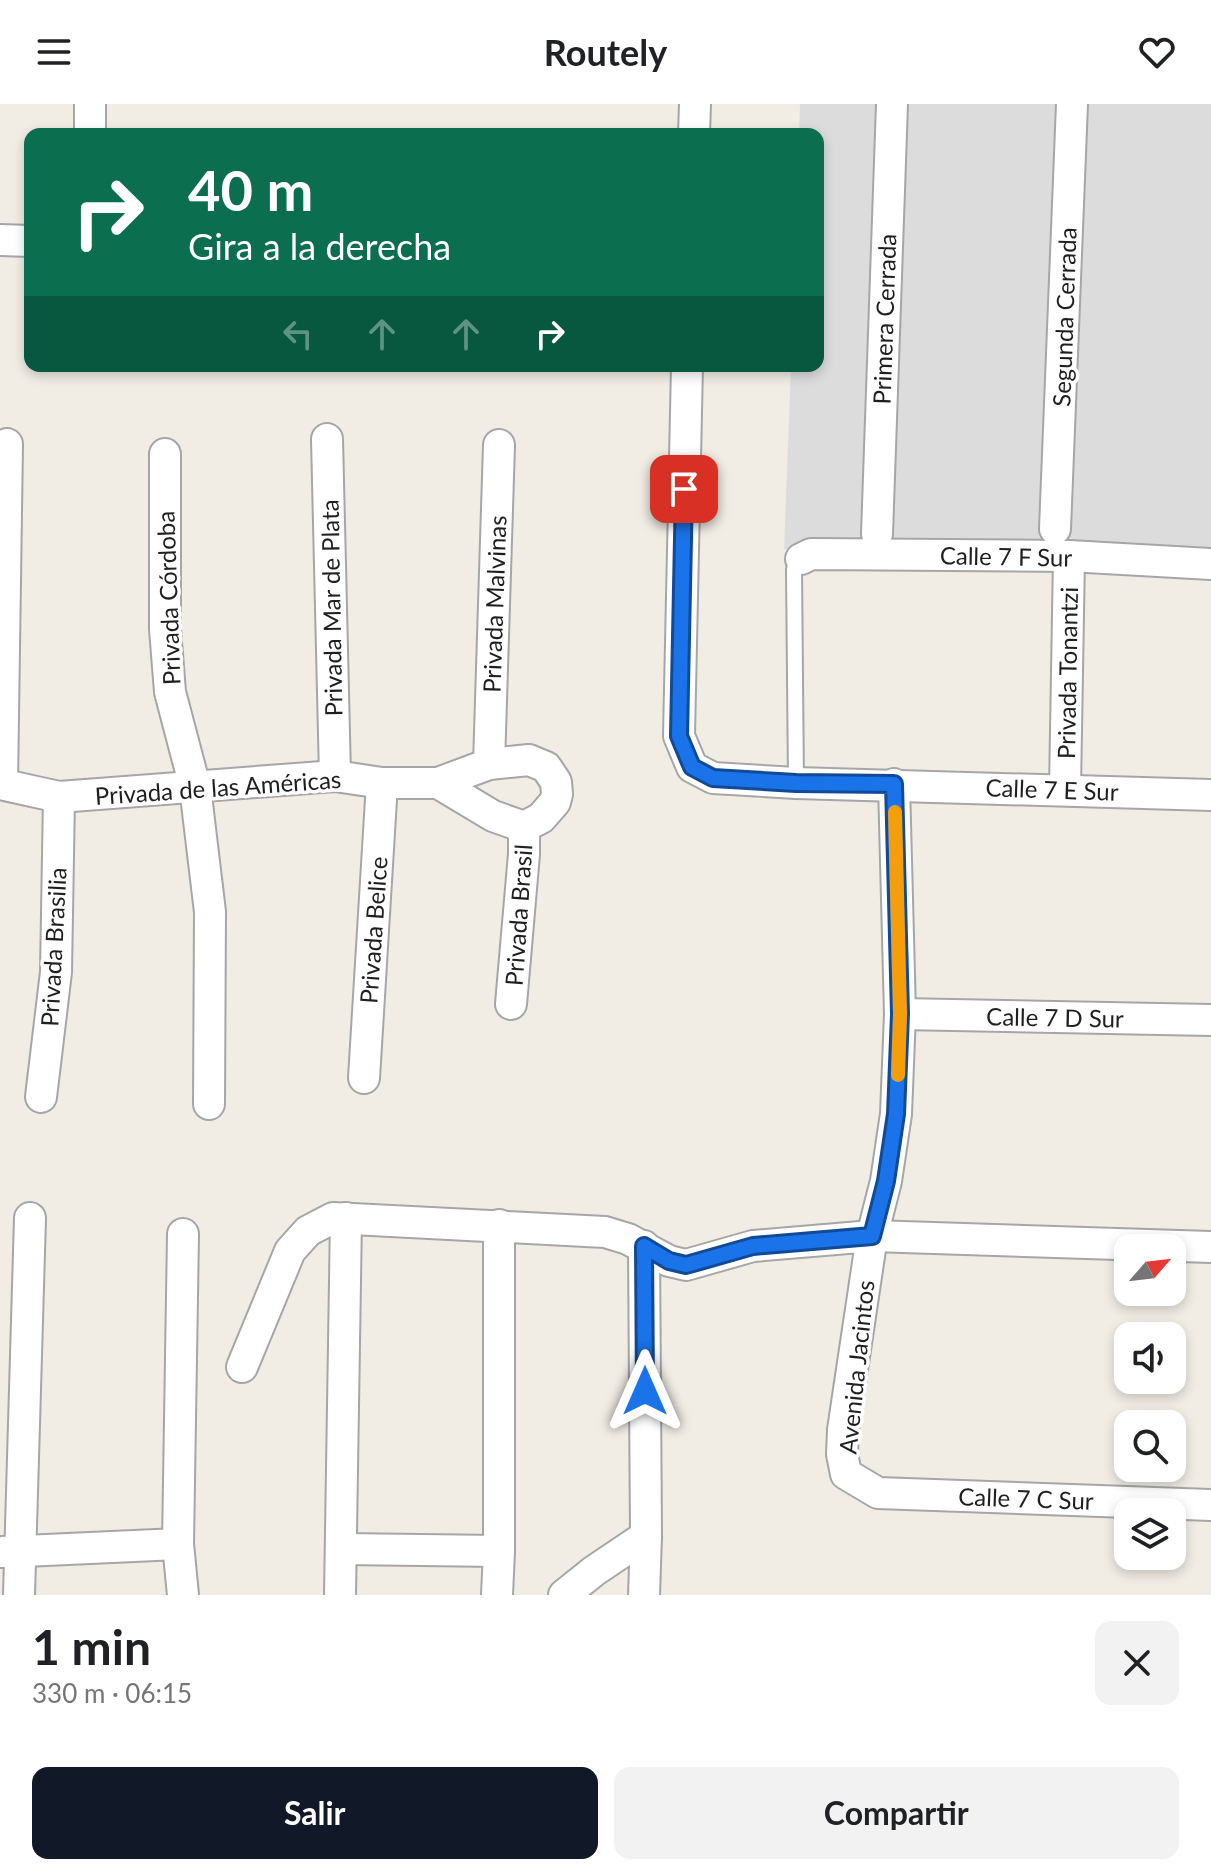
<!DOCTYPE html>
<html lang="es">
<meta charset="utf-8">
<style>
body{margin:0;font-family:Lato,sans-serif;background:#f2f2f2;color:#202124;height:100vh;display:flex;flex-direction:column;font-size:30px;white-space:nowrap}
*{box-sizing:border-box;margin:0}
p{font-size:26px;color:#757577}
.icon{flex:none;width:44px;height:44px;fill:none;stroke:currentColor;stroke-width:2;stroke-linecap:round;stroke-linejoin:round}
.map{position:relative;height:1491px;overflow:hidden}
.drawer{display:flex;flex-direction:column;background:#fff;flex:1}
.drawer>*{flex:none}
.banner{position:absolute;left:24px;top:24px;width:800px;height:244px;border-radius:16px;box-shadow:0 4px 12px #0003;background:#0b6e4f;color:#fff;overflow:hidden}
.needle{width:52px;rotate:62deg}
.fabs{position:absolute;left:1114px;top:1130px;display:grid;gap:16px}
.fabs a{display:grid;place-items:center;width:72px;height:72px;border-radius:16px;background:#fff;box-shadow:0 4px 12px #0003;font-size:40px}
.pin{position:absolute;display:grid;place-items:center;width:68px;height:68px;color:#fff;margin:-34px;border-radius:16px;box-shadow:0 4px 12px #0006}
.me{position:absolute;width:88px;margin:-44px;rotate:0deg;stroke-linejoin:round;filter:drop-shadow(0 0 6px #0008)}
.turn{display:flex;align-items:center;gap:28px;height:168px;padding:0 32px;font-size:36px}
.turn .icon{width:104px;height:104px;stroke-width:2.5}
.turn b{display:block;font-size:56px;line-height:68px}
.lanes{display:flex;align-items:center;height:76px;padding:0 32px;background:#0003;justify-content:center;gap:40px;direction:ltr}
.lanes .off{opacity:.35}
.round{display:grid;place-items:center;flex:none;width:84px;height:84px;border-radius:16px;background:#f2f2f2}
.summary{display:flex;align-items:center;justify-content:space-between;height:136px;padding:0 32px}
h1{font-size:48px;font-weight:700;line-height:60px}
.action{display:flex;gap:16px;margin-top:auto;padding:16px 32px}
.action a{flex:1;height:92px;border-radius:16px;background:#111827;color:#fff;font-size:32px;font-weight:700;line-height:92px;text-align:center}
.action a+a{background:#f2f2f2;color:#202124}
header{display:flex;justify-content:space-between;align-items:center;height:104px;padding:0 32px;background:#fff;font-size:36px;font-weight:700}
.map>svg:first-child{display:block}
</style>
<header><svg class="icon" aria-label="menu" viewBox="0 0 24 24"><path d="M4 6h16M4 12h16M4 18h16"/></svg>Routely<svg class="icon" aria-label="heart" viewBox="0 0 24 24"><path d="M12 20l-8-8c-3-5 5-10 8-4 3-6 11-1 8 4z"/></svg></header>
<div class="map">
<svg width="1211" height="1491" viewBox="0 0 1211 1491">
<rect width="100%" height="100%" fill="#f1ede5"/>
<polygon fill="#dddcdc" points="800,0 1211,0 1211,454 784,445 791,262 818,262 818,30 799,30"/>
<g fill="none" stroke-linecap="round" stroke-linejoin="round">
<defs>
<polyline id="service" points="796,679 794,465 801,455"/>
<g id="minor">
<polyline points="90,30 90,0"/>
<polyline points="694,30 695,0"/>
<polyline points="0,136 30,137"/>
<polyline points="687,262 679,632 692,663 713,674 796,679 1211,691"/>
<polyline points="327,335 335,672"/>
<polyline points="165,350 165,525 170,588 195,683 210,808 209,1000"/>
<polyline points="1055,425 1072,0"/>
<polyline points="877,430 892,0"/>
<polyline points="801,455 811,450 1069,452 1211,460"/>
<polyline points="489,660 499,341"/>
<polyline points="0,680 59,693 335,672 382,679 438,679 489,660 529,656 546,663 556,678 557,690 555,698 541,714 524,723 493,712 438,679"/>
<polyline points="2,680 7,340"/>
<polyline points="894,680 900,910 896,1010 886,1077 872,1132 843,1326 842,1350 846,1370 878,1389 1211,1401"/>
<polyline points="1065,685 1069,452"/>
<polyline points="511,900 524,750 524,723"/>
<polyline points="900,910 1211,916"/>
<polyline points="364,974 382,679"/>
<polyline points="41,993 56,868 59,693"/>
<polyline points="242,1263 290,1147 308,1127 333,1114 605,1128 628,1135 669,1157 686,1161 753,1142 872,1132 1211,1143"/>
<polyline points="342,1445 499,1447"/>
<polyline points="2,1448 178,1440"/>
<polyline points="19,1491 30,1114"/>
<polyline points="183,1491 178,1440 183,1130"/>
<polyline points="340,1491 346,1114"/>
<polyline points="497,1491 499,1447 499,1121"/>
<polyline points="564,1491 594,1467 646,1432"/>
<polyline points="644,1491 646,1432 644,1142"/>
</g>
</defs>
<use href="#service" stroke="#a6a6a6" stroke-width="18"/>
<use href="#minor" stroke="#a6a6a6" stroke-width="34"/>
<use href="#service" stroke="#fff" stroke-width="14"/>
<use href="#minor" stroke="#fff" stroke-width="30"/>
</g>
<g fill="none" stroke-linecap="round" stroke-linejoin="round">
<defs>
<polyline id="route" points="645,1287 644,1142 669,1157 686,1161 753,1142 872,1132 886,1077 896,1010 900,910 894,680 796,679 713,674 692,663 679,632 684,385"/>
</defs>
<use href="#route" stroke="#114b97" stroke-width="20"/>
<use href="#route" stroke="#1a73e8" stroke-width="14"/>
<polyline stroke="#f59e0b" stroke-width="14" points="895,708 900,910 898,971"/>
</g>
<g text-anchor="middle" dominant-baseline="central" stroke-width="7" stroke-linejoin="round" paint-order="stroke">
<g font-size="24" fill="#1f1f1f" stroke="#fff">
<text transform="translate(1064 213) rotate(-88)">Segunda Cerrada</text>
<text transform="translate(884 215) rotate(-88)">Primera Cerrada</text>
<text transform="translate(1006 452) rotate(1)">Calle 7 F Sur</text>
<text transform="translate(168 494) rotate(-92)">Privada Córdoba</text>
<text transform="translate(494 500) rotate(-88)">Privada Malvinas</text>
<text transform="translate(331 504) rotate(-91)">Privada Mar de Plata</text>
<text transform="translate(1067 569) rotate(-89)">Privada Tonantzi</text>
<text transform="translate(218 683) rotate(-4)">Privada de las Américas</text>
<text transform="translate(1052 685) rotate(2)">Calle 7 E Sur</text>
<text transform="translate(518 811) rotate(-86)">Privada Brasil</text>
<text transform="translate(373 826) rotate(-86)">Privada Belice</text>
<text transform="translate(53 843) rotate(-87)">Privada Brasilia</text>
<text transform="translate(1055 913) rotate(1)">Calle 7 D Sur</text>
<text transform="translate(856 1263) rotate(-84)">Avenida Jacintos</text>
<text transform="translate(1026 1394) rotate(2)">Calle 7 C Sur</text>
</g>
</g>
</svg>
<div class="fabs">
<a><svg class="needle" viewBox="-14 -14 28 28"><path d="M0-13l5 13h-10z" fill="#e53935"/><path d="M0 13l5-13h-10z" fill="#757577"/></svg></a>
<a><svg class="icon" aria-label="sound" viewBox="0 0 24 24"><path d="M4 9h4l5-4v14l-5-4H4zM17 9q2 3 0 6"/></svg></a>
<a><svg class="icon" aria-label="search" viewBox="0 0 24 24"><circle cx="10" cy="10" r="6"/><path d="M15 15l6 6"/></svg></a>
<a><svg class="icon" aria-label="layers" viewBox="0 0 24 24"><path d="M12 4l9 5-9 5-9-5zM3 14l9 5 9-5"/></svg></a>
</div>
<div class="pin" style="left:684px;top:385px;background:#d93025"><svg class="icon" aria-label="arrive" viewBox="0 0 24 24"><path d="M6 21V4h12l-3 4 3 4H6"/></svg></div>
<svg class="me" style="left:645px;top:1287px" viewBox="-20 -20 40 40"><path d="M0-17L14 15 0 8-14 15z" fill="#1a73e8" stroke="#fff" stroke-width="4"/></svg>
<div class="banner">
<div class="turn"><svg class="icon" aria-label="right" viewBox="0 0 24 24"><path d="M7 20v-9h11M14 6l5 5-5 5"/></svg><div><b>40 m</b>Gira a la derecha</div></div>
<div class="lanes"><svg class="icon off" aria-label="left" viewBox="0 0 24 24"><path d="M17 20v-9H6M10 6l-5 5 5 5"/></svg><svg class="icon off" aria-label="ahead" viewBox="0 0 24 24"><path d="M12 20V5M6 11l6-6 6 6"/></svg><svg class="icon off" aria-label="ahead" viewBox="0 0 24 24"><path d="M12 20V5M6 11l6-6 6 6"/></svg><svg class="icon" aria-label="right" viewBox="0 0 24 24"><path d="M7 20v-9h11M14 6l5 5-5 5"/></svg></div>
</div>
</div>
<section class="drawer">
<div class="summary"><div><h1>1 min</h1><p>330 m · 06:15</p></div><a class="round"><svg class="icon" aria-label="close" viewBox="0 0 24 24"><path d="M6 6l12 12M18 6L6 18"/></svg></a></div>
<div class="action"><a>Salir</a><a>Compartir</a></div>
</section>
